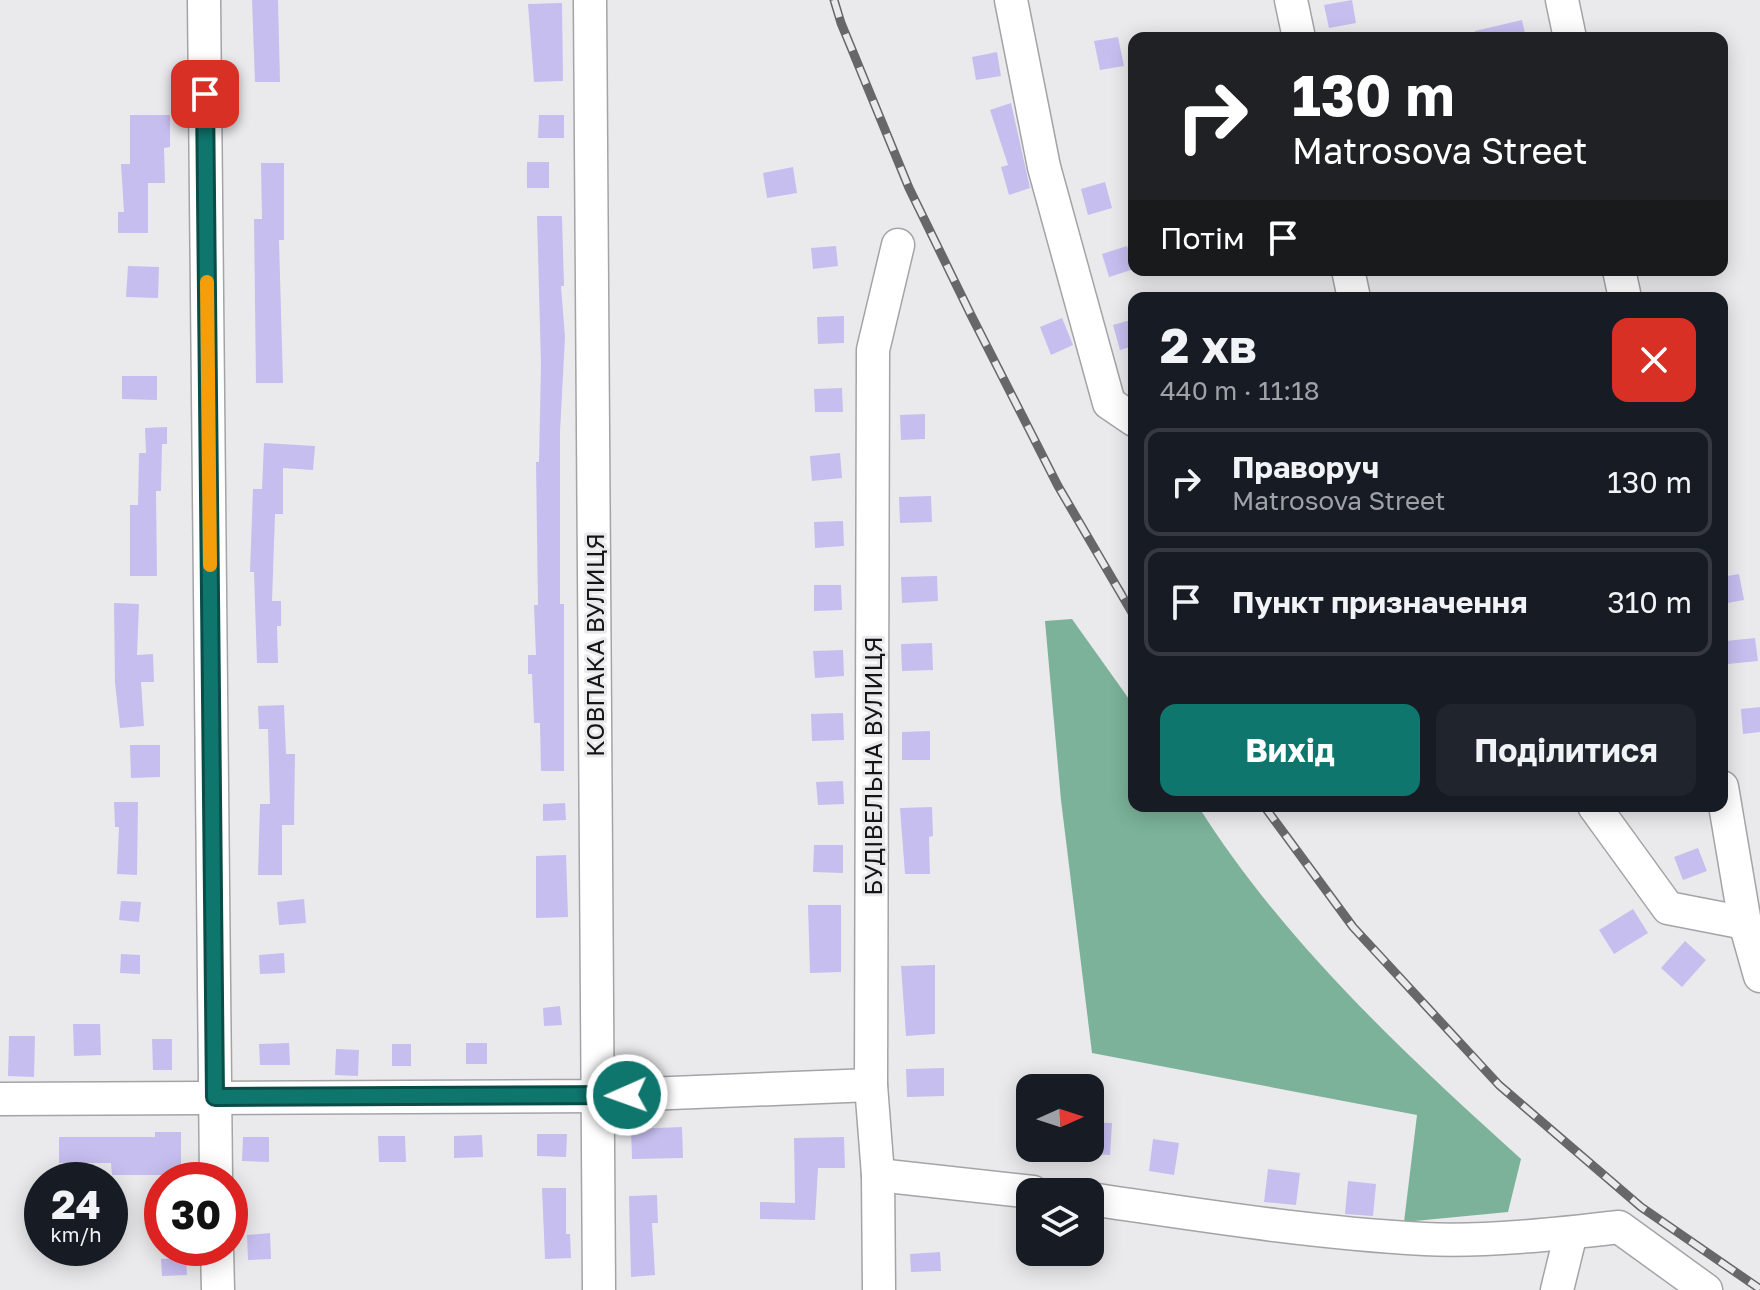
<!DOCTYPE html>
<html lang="uk">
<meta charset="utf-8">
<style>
body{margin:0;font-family:"Golos Text",sans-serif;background:#20242c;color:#f1f3f6;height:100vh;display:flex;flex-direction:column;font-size:30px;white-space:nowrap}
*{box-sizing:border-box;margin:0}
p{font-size:26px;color:#9ea1a6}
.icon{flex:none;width:44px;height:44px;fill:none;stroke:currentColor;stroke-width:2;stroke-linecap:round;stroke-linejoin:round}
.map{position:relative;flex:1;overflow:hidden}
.panel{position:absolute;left:1128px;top:292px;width:600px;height:520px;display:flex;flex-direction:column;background:#171b24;border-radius:16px;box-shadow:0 4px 20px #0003}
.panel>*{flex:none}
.top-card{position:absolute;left:1128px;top:32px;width:600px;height:244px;border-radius:16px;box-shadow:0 4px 20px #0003;background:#202124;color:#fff;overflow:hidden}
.needle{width:52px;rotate:87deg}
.tools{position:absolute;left:1016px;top:1074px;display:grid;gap:16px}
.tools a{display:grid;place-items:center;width:88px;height:88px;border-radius:16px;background:#171b24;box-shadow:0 4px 20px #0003;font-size:40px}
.speed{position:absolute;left:24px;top:1162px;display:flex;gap:16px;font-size:40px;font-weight:700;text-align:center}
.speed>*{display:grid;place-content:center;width:104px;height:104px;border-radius:50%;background:#171b24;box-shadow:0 4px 20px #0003;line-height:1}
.speed small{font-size:20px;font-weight:400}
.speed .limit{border:12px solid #d22;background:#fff;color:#111}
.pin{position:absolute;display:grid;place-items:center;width:68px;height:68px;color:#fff;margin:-34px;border-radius:16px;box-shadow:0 4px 12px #0006}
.me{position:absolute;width:88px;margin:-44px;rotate:268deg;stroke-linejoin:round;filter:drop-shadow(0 0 6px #0008)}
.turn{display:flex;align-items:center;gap:28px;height:168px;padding:0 32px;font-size:36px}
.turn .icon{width:104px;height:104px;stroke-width:2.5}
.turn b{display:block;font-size:56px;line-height:68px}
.then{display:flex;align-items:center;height:76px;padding:0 32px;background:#0003;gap:16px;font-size:30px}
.round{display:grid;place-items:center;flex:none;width:84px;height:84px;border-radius:16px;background:#20242c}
.head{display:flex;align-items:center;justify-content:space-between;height:136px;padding:0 32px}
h1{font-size:48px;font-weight:700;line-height:60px}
.action{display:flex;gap:16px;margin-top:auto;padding:16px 32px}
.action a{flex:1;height:92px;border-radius:16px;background:#0f766e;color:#fff;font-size:32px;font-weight:700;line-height:92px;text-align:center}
.action a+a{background:#20242c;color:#f1f3f6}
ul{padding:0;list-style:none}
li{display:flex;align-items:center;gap:24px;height:108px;margin:0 16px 12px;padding:0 16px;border:4px solid #363941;border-radius:16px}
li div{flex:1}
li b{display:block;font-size:30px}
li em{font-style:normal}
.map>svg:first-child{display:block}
</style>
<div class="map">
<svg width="1760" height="1290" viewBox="0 0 1760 1290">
<rect width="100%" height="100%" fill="#eaeaed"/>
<path fill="#7bb299" d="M1072,619l62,87v100h64c86,136 205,246 323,353l-13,53 -104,10 13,-107 -325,-62 -31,-253 -16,-179z"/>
<g fill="#c6beef">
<polygon points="252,0 278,0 280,82 255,82"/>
<polygon points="1352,0 1356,23 1329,28 1324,5"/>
<polygon points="562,3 563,81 534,82 528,4"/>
<polygon points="1522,20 1526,38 1476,38 1475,31"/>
<polygon points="1118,37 1124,66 1100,70 1094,41"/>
<polygon points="997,52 1001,76 976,80 972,57"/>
<polygon points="1011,103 1030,188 1009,195 1001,167 1008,165 990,110"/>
<polygon points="130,115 170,115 170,147 164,148 165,183 148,183 148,233 118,233 118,212 124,212 121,164 130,164"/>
<polygon points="539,115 564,115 564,138 538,138"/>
<rect x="527" y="162" width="22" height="26"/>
<polygon points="261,163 284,163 284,240 279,240 283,383 256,383 254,219 262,219"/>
<polygon points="793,167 797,193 767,198 763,173"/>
<polygon points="1105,182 1112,208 1088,215 1081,189"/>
<polygon points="537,216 562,216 564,286 561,286 565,337 560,432 560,604 564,604 564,771 541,771 540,723 534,723 532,674 528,674 528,655 536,655 534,605 538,605 536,462 539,462 541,365"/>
<polygon points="836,246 838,266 813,269 811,248"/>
<polygon points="1127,246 1134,269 1109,277 1102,254"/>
<polygon points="128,266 159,267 158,298 126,297"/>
<polygon points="844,316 844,343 818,344 817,317"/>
<polygon points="1062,318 1073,345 1051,355 1040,327"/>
<polygon points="1134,319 1134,346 1120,350 1113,325"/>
<polygon points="122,376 157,376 157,400 122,399"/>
<polygon points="842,388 843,412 815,412 814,389"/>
<polygon points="925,414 925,439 901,440 900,415"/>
<polygon points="167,427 167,444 162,444 161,491 156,491 157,576 130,576 130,505 138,505 139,453 146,453 145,428"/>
<polygon points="264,443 315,446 313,470 283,468 283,514 275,514 272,601 281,601 281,626 277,626 278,663 257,663 254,572 250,572 253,489 262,489"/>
<polygon points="840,453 842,478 812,481 810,456"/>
<polygon points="931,496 932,522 900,523 899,497"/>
<polygon points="843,521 844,546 815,548 814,522"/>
<polygon points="1739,574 1744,600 1722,604 1722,577"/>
<polygon points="937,576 938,601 902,603 901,577"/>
<polygon points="814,585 841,585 842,610 814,611"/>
<polygon points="114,603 139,604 137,655 153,654 154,682 141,682 144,726 120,728 115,683"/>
<polygon points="1755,638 1758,661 1728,664 1726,641"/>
<polygon points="932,643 933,670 902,671 901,644"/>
<polygon points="843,650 844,676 815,678 813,651"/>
<polygon points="284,705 286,754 295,754 294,825 282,825 282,875 258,875 260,804 270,804 268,729 259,729 258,706"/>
<polygon points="1760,707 1760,732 1743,734 1741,709"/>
<polygon points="843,713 844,740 812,741 811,714"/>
<polygon points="930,731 930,760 902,760 902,732"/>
<polygon points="130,745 160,745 160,777 131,778"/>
<polygon points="843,781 844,804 818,805 816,782"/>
<polygon points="114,802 138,802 137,875 117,874 119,827 115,827"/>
<polygon points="565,803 566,820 543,821 543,804"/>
<polygon points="932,807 933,836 929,837 930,874 905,874 900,808"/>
<polygon points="814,845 843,845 843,873 813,872"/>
<polygon points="1698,848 1707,871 1683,880 1674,857"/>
<polygon points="566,855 568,917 536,918 536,856"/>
<polygon points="304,899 306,923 279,925 277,902"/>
<polygon points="121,901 141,902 139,922 119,920"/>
<polygon points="808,905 841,905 841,972 810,973"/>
<polygon points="1633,909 1648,933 1614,954 1599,930"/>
<polygon points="1685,941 1706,960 1682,987 1661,968"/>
<polygon points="284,953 285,973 260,974 259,955"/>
<polygon points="121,954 140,955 140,974 120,973"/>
<polygon points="935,965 935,1034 906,1036 901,966"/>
<polygon points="560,1006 562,1025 544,1026 543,1008"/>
<polygon points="73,1024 100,1024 101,1055 74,1056"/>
<polygon points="9,1036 35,1036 34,1077 8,1076"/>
<polygon points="152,1039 172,1039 172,1070 153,1070"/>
<polygon points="289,1043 290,1065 260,1065 259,1044"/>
<rect x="466" y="1043" width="21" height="21"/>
<rect x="392" y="1044" width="19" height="22"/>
<polygon points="336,1049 359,1050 358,1076 335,1075"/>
<polygon points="944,1068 944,1096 907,1097 906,1069"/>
<polygon points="1090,1122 1112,1123 1110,1155 1090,1154"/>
<polygon points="682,1127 683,1158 632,1159 631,1129"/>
<polygon points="155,1132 181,1132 181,1175 112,1175 111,1163 59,1163 59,1137 155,1137"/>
<polygon points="537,1134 567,1134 566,1157 537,1156"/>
<polygon points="482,1135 483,1157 454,1158 454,1136"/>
<polygon points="378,1136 405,1136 406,1162 379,1162"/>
<polygon points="243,1137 269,1137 269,1162 242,1161"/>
<polygon points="844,1137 845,1168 818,1168 815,1220 760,1219 760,1202 795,1203 794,1138"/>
<polygon points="1153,1139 1179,1143 1174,1175 1149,1171"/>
<polygon points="1268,1169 1300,1173 1296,1205 1264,1202"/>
<polygon points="1348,1181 1376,1184 1373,1216 1345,1214"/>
<polygon points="542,1188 566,1188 566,1234 570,1234 571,1258 545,1259"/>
<polygon points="657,1195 658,1223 652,1223 655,1275 631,1277 629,1196"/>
<polygon points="270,1233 271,1259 248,1260 247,1235"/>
<polygon points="940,1252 941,1271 911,1272 910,1254"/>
<polygon points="186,1258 187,1275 162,1276 161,1259"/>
</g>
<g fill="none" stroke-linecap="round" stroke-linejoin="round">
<defs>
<g id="minor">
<polyline points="204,0 216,1180"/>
<polyline points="590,0 599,1290"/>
<polyline points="1011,0 1044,167 1109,403 1134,420"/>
<polyline points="1291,0 1299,38"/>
<polyline points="1562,0 1570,38"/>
<polyline points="1348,270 1354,298"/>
<polyline points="1619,270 1625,298"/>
<polyline points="1722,787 1745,923 1760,976"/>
<polyline points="1594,806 1668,908 1745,923"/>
<polyline points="0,1099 597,1096 871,1085"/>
<polyline points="878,1175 1033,1192"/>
<path d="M1090,1199c110,16 222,34 334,40 60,3 135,-5 195,-12l87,63"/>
<polyline points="217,1248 218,1290"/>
<polyline points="879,1290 878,1175 871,1085 873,350 898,245"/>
<polyline points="1557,1290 1571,1233"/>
</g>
</defs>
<use href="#minor" stroke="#a4a4a7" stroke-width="35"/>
<use href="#minor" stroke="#fff" stroke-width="32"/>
<defs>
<g id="rail">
<polyline points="834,0 841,23 909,188 971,315 1058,486 1134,616"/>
<polyline points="1264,806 1353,927 1499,1085 1641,1207 1760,1289"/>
</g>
</defs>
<use href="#rail" stroke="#676769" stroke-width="9"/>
<use href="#rail" stroke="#eaeaed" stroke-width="6" stroke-dasharray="18" stroke-linecap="butt"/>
</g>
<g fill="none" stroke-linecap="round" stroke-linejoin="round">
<defs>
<polyline id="route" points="205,94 215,1097 627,1095"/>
</defs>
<use href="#route" stroke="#0a4d48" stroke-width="20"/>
<use href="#route" stroke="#0f766e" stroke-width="14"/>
<polyline stroke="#f59e0b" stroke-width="14" points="207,282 210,565"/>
</g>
<g text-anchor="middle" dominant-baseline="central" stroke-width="6" stroke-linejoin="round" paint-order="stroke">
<g font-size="24" fill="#151416" stroke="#eaeaed">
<text transform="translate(594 645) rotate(-90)">КОВПАКА ВУЛИЦЯ</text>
<text transform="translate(872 766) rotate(-90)">БУДІВЕЛЬНА ВУЛИЦЯ</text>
</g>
</g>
</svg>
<div class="tools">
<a><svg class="needle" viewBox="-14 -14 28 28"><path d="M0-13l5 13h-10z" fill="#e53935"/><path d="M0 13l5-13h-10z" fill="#9ea1a6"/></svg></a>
<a><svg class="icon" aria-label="layers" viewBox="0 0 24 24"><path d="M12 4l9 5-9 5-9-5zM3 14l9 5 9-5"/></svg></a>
</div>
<div class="speed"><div>24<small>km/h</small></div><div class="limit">30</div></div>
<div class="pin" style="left:205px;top:94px;background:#d93025"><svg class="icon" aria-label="arrive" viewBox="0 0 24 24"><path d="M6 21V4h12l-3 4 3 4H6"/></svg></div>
<svg class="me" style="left:627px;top:1095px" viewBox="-20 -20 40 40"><circle r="17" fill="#0f766e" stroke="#fff" stroke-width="3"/><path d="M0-11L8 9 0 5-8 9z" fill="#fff"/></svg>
<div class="top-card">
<div class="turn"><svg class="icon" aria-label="right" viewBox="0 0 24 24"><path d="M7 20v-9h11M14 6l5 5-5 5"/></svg><div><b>130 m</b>Matrosova Street</div></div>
<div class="then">Потім<svg class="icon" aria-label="arrive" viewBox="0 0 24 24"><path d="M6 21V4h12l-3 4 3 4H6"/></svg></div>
</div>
<section class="panel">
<div class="head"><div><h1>2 хв</h1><p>440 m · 11:18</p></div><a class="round" style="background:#d93025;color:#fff"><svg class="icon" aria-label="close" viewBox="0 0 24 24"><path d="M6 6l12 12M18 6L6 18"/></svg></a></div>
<ul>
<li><svg class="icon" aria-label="right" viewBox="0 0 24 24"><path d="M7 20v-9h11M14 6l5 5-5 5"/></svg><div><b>Праворуч</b><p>Matrosova Street</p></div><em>130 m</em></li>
<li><svg class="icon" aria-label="arrive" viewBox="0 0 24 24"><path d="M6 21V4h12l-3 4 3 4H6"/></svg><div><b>Пункт призначення</b></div><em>310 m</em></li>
</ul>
<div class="action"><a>Вихід</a><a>Поділитися</a></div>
</section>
</div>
